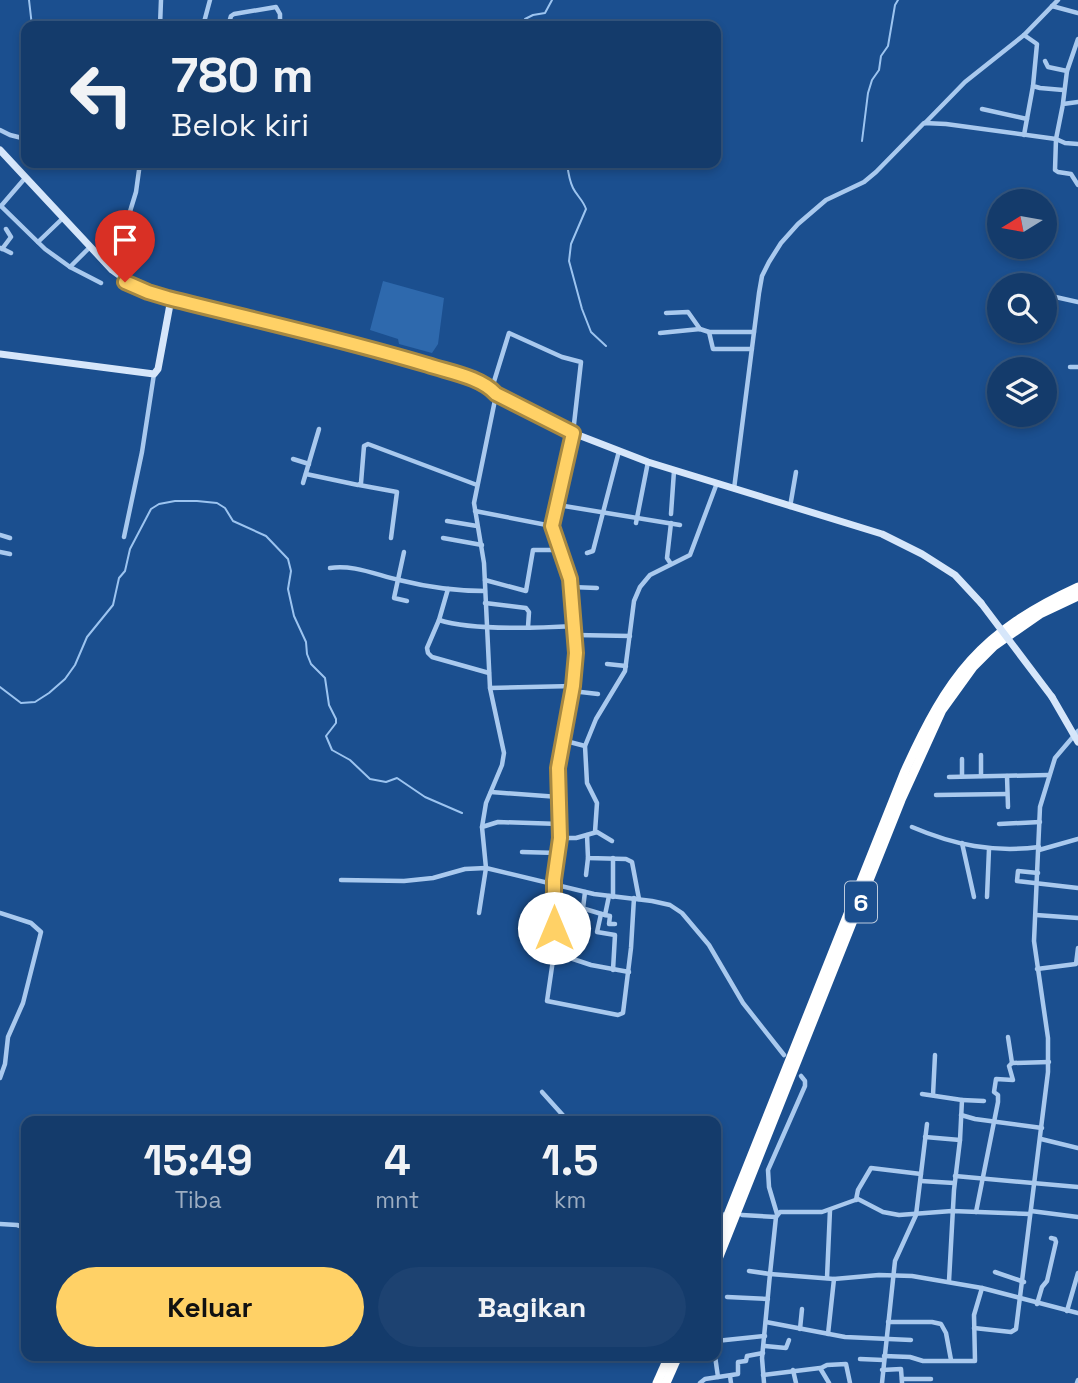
<!DOCTYPE html>
<html lang="id">
<style>
body{margin:0;font-family:"Space Grotesk",sans-serif;background:#1d4271;color:#f1f3f6;height:100vh;display:flex;flex-direction:column;font-size:26px;white-space:nowrap}
*{box-sizing:border-box;margin:0}
p{font-size:23px;color:#9dadc1}
.icon{flex:none;width:38px;height:38px;fill:none;stroke:currentColor;stroke-width:2;stroke-linecap:round;stroke-linejoin:round}
.map{position:relative;flex:1;overflow:hidden}
.sheet{position:absolute;left:21px;top:1116px;width:700px;height:245px;display:flex;flex-direction:column;background:#143b6b;border-radius:14px;box-shadow:0 4px 10px #0003,0 0 0 2px #33557e}
.sheet>*{flex:none}
.top-card{position:absolute;left:21px;top:21px;width:700px;height:147px;border-radius:14px;box-shadow:0 4px 10px #0003,0 0 0 2px #33557e;background:#143b6b;color:#f1f3f6;overflow:hidden}
.needle{width:46px;rotate:259deg}
.controls{position:absolute;left:987px;top:189px;display:grid;gap:14px}
.controls a{display:grid;place-items:center;width:70px;height:70px;border-radius:50%;background:#143b6b;box-shadow:0 4px 10px #0003,0 0 0 2px #33557e;font-size:35px}
.pin{position:absolute;display:grid;place-items:center;width:60px;height:60px;color:#fff;margin:-72px -30px;border-radius:50% 50% 50% 0;rotate:-45deg;box-shadow:0 0 7px #0007}
.pin .icon{rotate:45deg}
.me{position:absolute;width:77px;margin:-38px;rotate:0deg;stroke-linejoin:round;filter:drop-shadow(0 0 5px #0008)}
.turn{display:flex;align-items:center;gap:24px;height:147px;padding:0 35px;font-size:32px}
.turn .icon{width:91px;height:91px;stroke-width:2.5}
.turn b{display:block;font-size:49px;line-height:60px}
.eta{display:flex;justify-content:space-evenly;align-items:center;height:119px;text-align:center}
.eta b{font-size:42px;font-weight:800;line-height:49px}
.primary-button{display:flex;gap:14px;margin-top:auto;padding:14px 35px}
.primary-button a{flex:1;height:80px;border-radius:42px;background:#ffd166;color:#111;font-size:28px;font-weight:800;line-height:80px;text-align:center}
.primary-button a+a{background:#1d4271;color:#f1f3f6}
.map>svg:first-child{display:block}
</style>
<div class="map">
<svg width="1078" height="1383" viewBox="0 0 1078 1383">
<rect width="100%" height="100%" fill="#1b4f8f"/>
<polygon fill="#2e69ad" points="383,281 444,298 438,344 432,353 399,344 398,339 370,330"/>
<g fill="none" stroke-linecap="round" stroke-linejoin="round">
<g stroke="#9cc4f0" stroke-width="2">
<polyline points="29,0 32,26"/>
<polyline points="523,26 525,19 533,15 545,13 552,0"/>
<polyline points="862,141 868,93 872,80 879,70 881,56 888,46 895,5 898,0"/>
<path d="M567,163c1,8 2,17 6,25 4,8 10,12 13,21l-15,35 -2,17 13,48 9,23 15,14"/>
<polyline points="0,687 21,703 35,702 49,693 65,679 75,665 87,637 113,605 119,578 125,571 130,549 151,509 159,504 175,501 197,501 217,503 225,508 233,521 266,536 288,559 291,571 288,589 294,616 306,642 307,654 311,664 325,678 329,705 336,719 336,723 326,736 332,750 350,760 370,779 386,782 397,778 425,797 462,813"/>
</g>
<g stroke="#a9c9ee" stroke-width="4.5">
<polyline points="1052,6 1078,13"/>
<polyline points="160,26 161,0"/>
<polyline points="203,26 210,0"/>
<polyline points="228,26 231,16 234,14 276,7 280,14 280,26"/>
<polyline points="1024,35 1037,44 1033,86 1040,88 1063,90"/>
<polyline points="1045,61 1048,67 1067,71"/>
<polyline points="1063,103 1067,71 1078,39"/>
<polyline points="982,109 1027,119"/>
<polyline points="925,123 965,82 1024,35 1058,0"/>
<polyline points="0,130 10,135 26,139"/>
<polyline points="1024,135 1033,86"/>
<polyline points="1078,144 1065,143 1056,139 1055,170 1058,172 1071,174 1078,185"/>
<polyline points="1,206 45,249 70,267 101,283"/>
<polyline points="1,206 26,177"/>
<polyline points="38,242 63,218"/>
<polyline points="1,248 11,253"/>
<polyline points="2,249 11,237 6,229"/>
<polyline points="70,267 90,247"/>
<polyline points="112,270 136,192 140,163"/>
<polyline points="1051,296 1078,302"/>
<polyline points="666,313 688,312 700,329"/>
<polyline points="709,332 713,349 752,349"/>
<polyline points="660,333 700,329 709,332 754,332"/>
<polyline points="1070,367 1078,367"/>
<polyline points="492,388 509,333 562,357 581,362 573,433 552,526 570,579 577,653 573,686 558,768 560,838 554,886 554,953 547,1001 618,1015 623,1013 631,948 634,898"/>
<polyline points="293,459 309,464"/>
<polyline points="306,474 358,485 361,483 364,446 368,444 477,485"/>
<polyline points="303,483 319,429"/>
<polyline points="359,485 397,492 391,538"/>
<polyline points="734,489 759,293 762,276 769,262 781,243 798,224 826,200 864,182 876,172 924,123 946,124 1056,139 1063,104 1078,102"/>
<polyline points="558,505 680,525"/>
<polyline points="790,507 796,472"/>
<polyline points="475,511 552,526"/>
<polyline points="671,514 674,471"/>
<polyline points="447,521 477,526"/>
<polyline points="636,523 648,462"/>
<polyline points="671,523 667,558 671,564"/>
<polyline points="0,535 10,538"/>
<polyline points="124,537 142,452 154,374"/>
<polyline points="443,538 482,545"/>
<polyline points="0,552 10,554"/>
<polyline points="404,552 394,598 407,601"/>
<polyline points="587,553 593,551 619,451"/>
<path d="M330,568c22,-4 47,7 69,12 28,7 57,11 86,11"/>
<polyline points="485,580 526,591 533,550 560,550"/>
<polyline points="571,587 597,588"/>
<polyline points="448,589 439,620 427,648 428,653 432,657 489,673"/>
<polyline points="485,603 526,608 529,612 528,627"/>
<path d="M439,620c33,11 100,8 136,6"/>
<polyline points="576,635 630,636"/>
<polyline points="607,664 626,666"/>
<polyline points="490,688 573,686"/>
<polyline points="572,691 598,694"/>
<polyline points="562,740 585,746"/>
<polyline points="962,759 962,776"/>
<polyline points="981,776 981,755"/>
<polyline points="1007,776 1008,807"/>
<polyline points="949,777 1048,775"/>
<polyline points="491,792 559,797"/>
<polyline points="936,795 1007,794"/>
<polyline points="999,824 1040,822"/>
<polyline points="482,827 486,803 502,765 504,753 490,688 484,563 474,503 496,395"/>
<path d="M912,827c42,18 82,26 127,20"/>
<polyline points="595,832 597,803 587,783 585,746 596,719 625,671 634,601 640,587 650,575 690,555 717,483"/>
<polyline points="587,835 588,858 626,859 632,862 639,899"/>
<polyline points="560,838 576,838 597,832 612,841"/>
<polyline points="962,843 974,897"/>
<polyline points="1039,850 1078,839"/>
<polyline points="522,852 558,853"/>
<polyline points="1038,873 1018,871 1017,881 1078,888"/>
<polyline points="586,875 588,858"/>
<polyline points="341,880 404,881 433,878 465,869 486,868 594,894 652,901 670,905 682,913 709,945 743,1003 784,1055"/>
<polyline points="613,897 613,858"/>
<polyline points="987,897 989,849"/>
<polyline points="554,905 570,908 575,906 605,915 609,896"/>
<polyline points="583,908 585,892"/>
<polyline points="0,913 31,923 41,932 23,1003 8,1037 5,1064 0,1078"/>
<polyline points="479,913 486,868 482,827 498,822 560,824"/>
<polyline points="601,914 597,932 615,935 613,970"/>
<polyline points="605,915 610,916 609,924 615,924"/>
<polyline points="1036,915 1078,918"/>
<polyline points="536,924 534,946 591,965 629,972"/>
<polyline points="1037,969 1076,964 1078,948"/>
<polyline points="1008,1037 1012,1063"/>
<polyline points="542,1092 569,1122"/>
<polyline points="922,1094 962,1100 960,1140 954,1190 949,1281"/>
<polyline points="933,1095 935,1055"/>
<polyline points="962,1100 984,1101"/>
<polyline points="961,1115 975,1119 1042,1128"/>
<polyline points="925,1137 960,1140"/>
<polyline points="1041,1139 1078,1148"/>
<polyline points="955,1176 1078,1187"/>
<polyline points="921,1181 954,1183"/>
<polyline points="856,1200 858,1190 871,1168 921,1174"/>
<polyline points="1031,1211 1078,1217"/>
<polyline points="976,1212 998,1102 998,1095 994,1092 996,1079 1013,1080 1009,1066 1012,1063 1049,1062"/>
<polyline points="716,1213 722,1214"/>
<polyline points="777,1214 769,1187 768,1170 805,1086 805,1081 801,1076"/>
<polyline points="742,1215 776,1217"/>
<polyline points="0,1224 17,1225 26,1228"/>
<polyline points="749,1271 770,1274 776,1217 780,1212 822,1212 858,1199 883,1212 899,1215 952,1211 1030,1214"/>
<polyline points="995,1272 1024,1282"/>
<polyline points="827,1278 830,1210"/>
<polyline points="727,1297 768,1299"/>
<polyline points="1037,1304 1042,1287 1047,1281 1056,1242 1055,1239 1051,1238"/>
<polyline points="1067,1311 1078,1273"/>
<polyline points="766,1322 845,1337 911,1340"/>
<polyline points="888,1322 932,1322 941,1324 946,1333 951,1360"/>
<polyline points="974,1328 1011,1332 1016,1329 1048,1072 1048,1038 1034,941 1040,807 1055,758 1078,731"/>
<polyline points="800,1329 802,1309"/>
<polyline points="828,1334 834,1279"/>
<polyline points="716,1341 765,1336"/>
<polyline points="765,1346 786,1348 789,1340"/>
<polyline points="715,1356 718,1377"/>
<polyline points="884,1356 910,1357 923,1361 975,1361 974,1315 982,1288"/>
<polyline points="860,1359 883,1360"/>
<polyline points="821,1368 827,1365 846,1364 850,1383"/>
<polyline points="793,1370 796,1383"/>
<polyline points="882,1370 901,1369 902,1383"/>
<polyline points="763,1375 820,1368 829,1383"/>
<polyline points="730,1376 731,1383"/>
<polyline points="902,1379 931,1379"/>
<polyline points="700,1383 705,1379 738,1374 738,1362 746,1361 747,1356 763,1353"/>
<polyline points="764,1383 762,1358 770,1274 834,1279 879,1275 912,1276 982,1288 1078,1313"/>
<polyline points="882,1383 895,1261 916,1215 927,1124"/>
<polyline points="1077,1383 1078,1380"/>
</g>
<g stroke="#d6e6fa" stroke-width="7">
<polyline points="0,150 112,270 134,286 171,299 383,351 478,382 492,389 496,395 573,433 648,462 882,534 922,554 955,575 981,603"/>
<polyline points="0,354 154,374 158,369 171,299"/>
<polyline points="1052,697 1078,742"/>
</g>
<g stroke="#fff" stroke-width="9">
<path d="M716,1245l189,-474c43,-95 75,-139 173,-184"/>
<polyline points="716,1264 901,800 942,710 973,667 994,646 1040,614 1078,596"/>
<polyline points="657,1383 669,1356"/>
<polyline points="666,1383 678,1356"/>
</g>
<polyline stroke="#d6e6fa" stroke-width="7" points="981,603 1052,697"/>
</g>
<g fill="none" stroke-linecap="round" stroke-linejoin="round">
<defs>
<path id="route" d="M125,282l23,10 20,6c87,22 174,41 260,67 21,7 53,12 68,29l77,39 -21,93 18,53 6,74 -3,33 -15,82 2,70 -6,42v48"/>
</defs>
<use href="#route" stroke="#a68842" stroke-width="18"/>
<use href="#route" stroke="#ffd166" stroke-width="12"/>
</g>
<g text-anchor="middle" dominant-baseline="central" stroke-width="5" stroke-linejoin="round" paint-order="stroke">
<rect fill="#1b4f8f" stroke="#bbcadd" stroke-width="2" x="845" y="881.5" width="32" height="41" rx="5"/>
<g font-size="24" font-weight="bold" fill="#fff">
<text x="861" y="902">6</text>
</g>
</g>
</svg>
<div class="controls">
<a><svg class="needle" viewBox="-14 -14 28 28"><path d="M0-13l5 13h-10z" fill="#e53935"/><path d="M0 13l5-13h-10z" fill="#9dadc1"/></svg></a>
<a><svg class="icon" aria-label="search" viewBox="0 0 24 24"><circle cx="10" cy="10" r="6"/><path d="M15 15l6 6"/></svg></a>
<a><svg class="icon" aria-label="layers" viewBox="0 0 24 24"><path d="M12 4l9 5-9 5-9-5zM3 14l9 5 9-5"/></svg></a>
</div>
<div class="pin" style="left:125px;top:282px;background:#d93025"><svg class="icon" aria-label="arrive" viewBox="0 0 24 24"><path d="M6 21V4h12l-3 4 3 4H6"/></svg></div>
<svg class="me" style="left:554px;top:928px" viewBox="-20 -20 40 40"><circle r="19" fill="#fff"/><path d="M0-13L10 11 0 6-10 11z" fill="#ffd166"/></svg>
<div class="top-card">
<div class="turn"><svg class="icon" aria-label="left" viewBox="0 0 24 24"><path d="M17 20v-9H6M10 6l-5 5 5 5"/></svg><div><b>780 m</b>Belok kiri</div></div>
</div>
<section class="sheet">
<div class="eta">
<div><b>15:49</b><p>Tiba</p></div>
<div><b>4</b><p>mnt</p></div>
<div><b>1.5</b><p>km</p></div>
</div>
<div class="primary-button"><a>Keluar</a><a>Bagikan</a></div>
</section>
</div>
